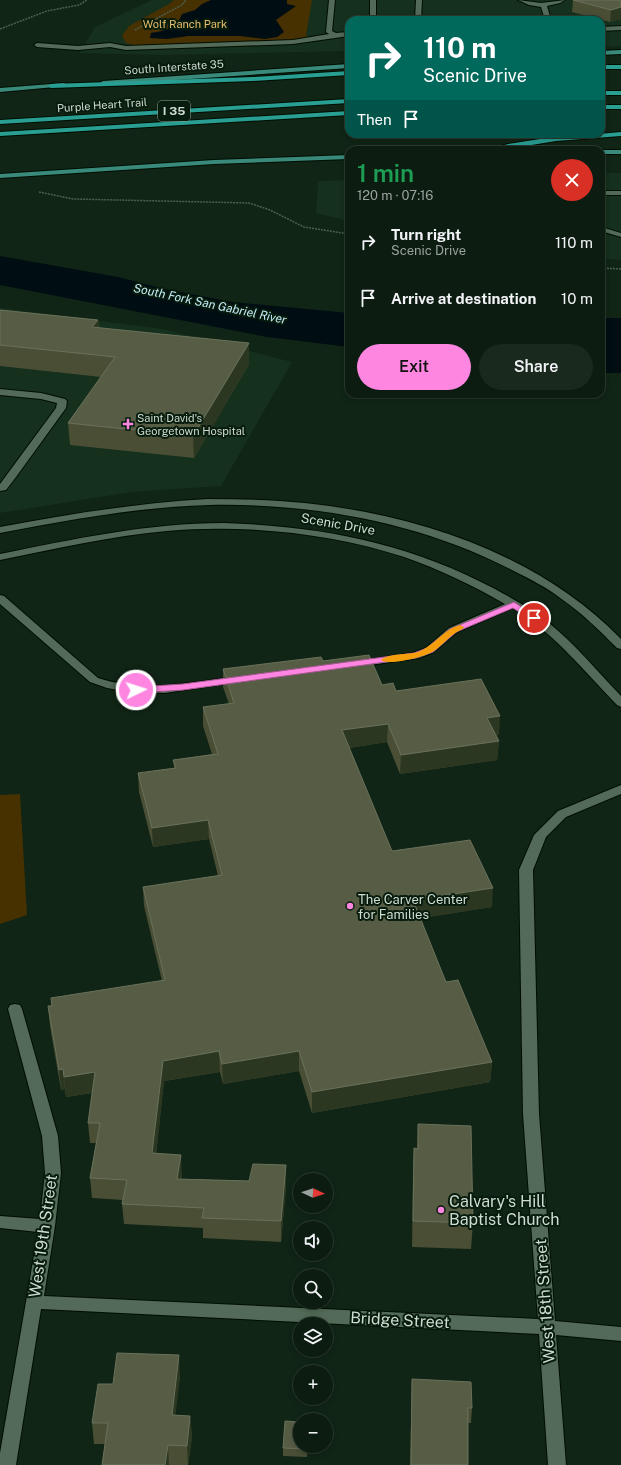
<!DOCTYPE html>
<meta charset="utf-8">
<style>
body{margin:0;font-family:"Public Sans",sans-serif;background:#1a291e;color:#f1f3f6;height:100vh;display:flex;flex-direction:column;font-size:15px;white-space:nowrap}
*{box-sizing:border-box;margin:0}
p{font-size:13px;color:#9aa19f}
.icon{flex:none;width:22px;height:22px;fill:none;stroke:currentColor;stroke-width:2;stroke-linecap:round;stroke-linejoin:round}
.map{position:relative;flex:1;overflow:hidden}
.sheet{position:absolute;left:345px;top:146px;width:260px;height:252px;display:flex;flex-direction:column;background:#0c1c10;border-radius:12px;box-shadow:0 2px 6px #0003,0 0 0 1px #2c3a30}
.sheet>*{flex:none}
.top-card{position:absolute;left:345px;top:16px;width:260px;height:122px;border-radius:12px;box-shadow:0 2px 6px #0003,0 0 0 1px #2c3a30;background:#00695c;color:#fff;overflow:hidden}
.needle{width:26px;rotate:93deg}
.controls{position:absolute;left:293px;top:1173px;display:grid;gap:8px}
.controls a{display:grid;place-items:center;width:40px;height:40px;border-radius:50%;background:#0c1c10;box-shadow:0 2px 6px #0003,0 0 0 1px #2c3a30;font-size:20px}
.pin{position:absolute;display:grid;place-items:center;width:34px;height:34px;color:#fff;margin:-17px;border:2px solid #fff;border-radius:50%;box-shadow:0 1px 4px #0007}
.me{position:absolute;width:44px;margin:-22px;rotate:86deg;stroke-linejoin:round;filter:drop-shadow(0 0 3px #0008)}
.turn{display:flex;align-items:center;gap:14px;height:84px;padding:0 12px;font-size:18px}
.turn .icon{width:52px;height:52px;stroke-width:2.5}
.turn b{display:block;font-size:28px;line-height:34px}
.then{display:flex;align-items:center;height:38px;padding:0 12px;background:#0003;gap:8px;font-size:15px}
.round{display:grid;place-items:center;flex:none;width:42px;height:42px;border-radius:21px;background:#1a291e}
.summary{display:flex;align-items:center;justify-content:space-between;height:68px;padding:0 12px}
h1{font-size:24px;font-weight:600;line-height:30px;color:#1e9e55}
.action{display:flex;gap:8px;margin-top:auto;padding:8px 12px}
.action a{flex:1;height:46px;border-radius:24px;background:#fe86e1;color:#111;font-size:16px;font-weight:600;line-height:46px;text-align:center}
.action a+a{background:#1a291e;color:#f1f3f6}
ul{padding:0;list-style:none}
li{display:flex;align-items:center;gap:12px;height:56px;padding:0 12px}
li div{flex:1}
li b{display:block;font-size:15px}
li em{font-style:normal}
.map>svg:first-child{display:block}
</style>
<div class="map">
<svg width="621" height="1465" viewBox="0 0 621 1465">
<rect width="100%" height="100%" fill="#102515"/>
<g fill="#15301c">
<polygon points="152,0 621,0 621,46 601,47 601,20 349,20 349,51 162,55 80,53 95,27"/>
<polygon points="601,173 621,173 621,260 601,258"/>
<polygon points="349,180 349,221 316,213 318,181"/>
<polygon points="0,308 163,329 292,362 221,486 132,492 0,513"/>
</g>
<g fill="#473101">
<polygon points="174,0 312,0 306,35 310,38 305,43 174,49 145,48 126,43 122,36 129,26 169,4"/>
<polygon points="20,794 27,915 0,924 0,795"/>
</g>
<g fill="#000d13">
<path d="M211,0h76v4l9,2 -20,14 8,12 -7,5 -12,2 -25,-3h-52l-21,3 -17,-1 1,-5c13,-2 26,-5 31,-19l13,-4 7,-6z"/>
<polygon points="0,256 118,277 165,289 232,302 349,313 349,347 267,337 0,285"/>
<rect x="601" y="318" width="20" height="55"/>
</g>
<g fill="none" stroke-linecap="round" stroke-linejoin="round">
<defs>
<g id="minor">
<polygon points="329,0 335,0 332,31 336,33 349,32 349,36 293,44 126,50 110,47 78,50 37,47 34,45 37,43 78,46 110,43 126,46 293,40 329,34 326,32"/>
<rect x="370" y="0" width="6" height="20"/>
<polygon points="416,0 422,0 421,20 415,20"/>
<polygon points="518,0 541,3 565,0 560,3 547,6 551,20 545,20 541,7 529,5"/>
<polygon points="621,26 621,30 601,31 601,27"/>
<rect x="601" y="191" width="20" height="4"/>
<polygon points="601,227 621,233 621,237 601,231"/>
<polygon points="0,389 41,393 65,399 67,401 66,408 16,477 6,490 0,491 0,484 56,408 57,403 41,399 0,395"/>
<path d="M208,499c33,0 65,1 97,4 114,12 235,52 316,136v10l-4,-1c-17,-17 -34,-34 -54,-48 -15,-12 -33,-21 -51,-30 -93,-48 -199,-67 -303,-65 -70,2 -140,15 -209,28v-6c69,-13 138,-24 208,-28z"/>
<path d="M224,523c97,3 185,20 271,66 18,10 37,20 54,34 26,21 48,48 72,73v11l-4,-2c-33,-34 -63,-72 -104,-97l-56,24 -23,20 -15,6 -64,9 -4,-1 -2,-2 2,-2 62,-9 13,-5 23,-20 56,-24c-33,-19 -66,-35 -101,-47 -72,-24 -162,-33 -237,-26 -56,5 -112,18 -167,29v-6c74,-15 148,-31 224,-31z"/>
<path d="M0,595l4,1 94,82c46,15 93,5 140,-2l4,1 2,2 -2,2 -4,1 -73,11 -36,-1 -22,-4 -17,-6 -90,-78z"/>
<polygon points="621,785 621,794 566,817 546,837 533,870 539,1114 555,1321 621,1327 621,1341 556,1335 566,1465 548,1465 539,1334 41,1309 16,1465 0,1465 0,1453 38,1232 0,1228 0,1216 40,1219 45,1173 42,1136 8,1009 10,1005 15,1004 20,1005 22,1009 58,1136 61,1173 55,1226 44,1296 538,1319 523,1114 519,870 534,835 558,811"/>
</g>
<g id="major">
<polygon points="621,50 621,54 601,55 601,51"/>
<polygon points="349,64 349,68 103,85 100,83 103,81"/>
<polygon points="64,83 67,85 66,86 0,92 0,88"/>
<polygon points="600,150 621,150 621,154 601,154"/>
<polygon points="349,155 349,159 214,164 0,178 0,174 214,160"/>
</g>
<g id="highway">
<rect x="601" y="65" width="20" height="4"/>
<polygon points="349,71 349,75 253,81 51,88 48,86 51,84 253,77"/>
<rect x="601" y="91" width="20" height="4"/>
<polygon points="349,99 349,103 0,124 0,120"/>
<rect x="601" y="105" width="20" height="4"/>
<polygon points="349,111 349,115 0,136 0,132"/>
<polygon points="621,132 621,136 556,141 501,150 488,150 508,144 540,139"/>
</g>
</defs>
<use href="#minor" stroke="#000e02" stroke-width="2"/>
<use href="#major" stroke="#000e02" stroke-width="2"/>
<use href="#highway" stroke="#000e02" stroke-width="2"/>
<g stroke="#4d5f51" stroke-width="1.5" stroke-dasharray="2 1" stroke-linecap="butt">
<polyline points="0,29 47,11 79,5 87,0"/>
<polyline points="135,30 182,5 186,0"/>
<polyline points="39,192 73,199 249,203 270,210 304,227 349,234"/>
<polyline points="601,268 621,269"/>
</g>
<use href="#minor" fill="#526a57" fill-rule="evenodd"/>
<use href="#major" fill="#398a7b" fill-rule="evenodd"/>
<use href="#highway" fill="#299f93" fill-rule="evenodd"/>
</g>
<g fill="#494e35">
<polygon points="573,0 621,0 621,19 610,22 572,12"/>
<polygon points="0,310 98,320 99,328 249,343 249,364 194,458 70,445 68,423 101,377 0,366"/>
<polygon points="323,661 396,691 499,735 496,735 499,741 497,760 400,774 387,742 349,748 392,851 492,907 420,918 446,982 492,1062 490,1082 312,1113 299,1071 223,1084 220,1072 164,1081 156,1154 182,1176 181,1179 249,1181 286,1165 286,1186 281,1242 203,1238 203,1228 124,1224 122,1204 123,1200 92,1198 90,1178 96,1143 90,1143 88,1123 92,1093 66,1097 65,1089 61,1090 50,1026 48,1006 162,981 144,906 143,887 218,876 209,839 153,847 139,792 138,773 174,768 173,760 212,754 203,726 203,707 229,704 223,687 223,669"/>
<polygon points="418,1124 473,1223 471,1249 412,1247 413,1174 414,1148 417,1149"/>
<polygon points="180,1376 175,1415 190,1416 192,1437 188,1465 102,1465 105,1444 94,1444 92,1423 113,1384"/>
<polygon points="412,1379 472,1408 471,1423 468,1423 468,1465 410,1465"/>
<polygon points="300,1446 307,1446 307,1457 283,1456 283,1448"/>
</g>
<g fill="#2c3721">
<polygon points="621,7 621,19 610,22 611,10"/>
<polygon points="98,320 99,340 92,327"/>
<polygon points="249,343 249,364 194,458 193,436"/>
<polygon points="500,716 499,735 486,737 487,718"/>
<polygon points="388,724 387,742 342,749 342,730"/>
<polygon points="499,741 497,760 400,774 401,755"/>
<polygon points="208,820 209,839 153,847 152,828"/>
<polygon points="493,888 492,907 412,920 413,900"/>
<polygon points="219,1051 220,1072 164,1081 154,1174 152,1153 163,1061"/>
<polygon points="299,1051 299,1071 223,1084 222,1064"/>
<polygon points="492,1062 490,1082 312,1113 312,1092"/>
<polygon points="63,1069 65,1089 61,1090 59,1070"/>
<polygon points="95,1072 97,1092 66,1097 64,1077"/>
<polygon points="181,1155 182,1176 178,1199 177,1179"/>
<polygon points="286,1165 286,1186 281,1242 281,1221"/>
<polygon points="179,1355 180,1376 173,1436 172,1415"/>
<polygon points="190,1416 192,1437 188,1465 187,1446"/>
<polygon points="168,1445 169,1465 165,1465"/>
</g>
<g fill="#575d45" stroke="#6a715b">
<polygon points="573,0 621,0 621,7 611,10"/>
<polygon points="0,310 98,320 92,327 249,343 193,436 68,423 115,357 0,345"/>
<polygon points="369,655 382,685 393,683 396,691 481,679 500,716 487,718 499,741 401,755 388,724 342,730 392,851 470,840 493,888 413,900 446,982 458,980 492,1062 312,1092 299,1051 222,1064 219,1051 163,1061 152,1153 181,1155 177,1179 249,1181 253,1164 286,1165 281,1221 202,1218 204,1208 122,1204 127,1180 90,1178 100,1123 88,1123 95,1072 64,1077 63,1069 59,1070 48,1006 52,1006 51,998 165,980 143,887 222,875 208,820 152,828 138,773 176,768 173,760 218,754 203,707 234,703 223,669 321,657 323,661"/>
<polygon points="418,1124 471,1126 473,1223 413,1221 414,1148 418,1149"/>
<polygon points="117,1353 179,1355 172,1415 190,1416 187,1446 168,1445 165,1465 102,1465 108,1423 92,1423 98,1384 113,1384"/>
<polygon points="412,1379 471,1382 472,1408 468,1408 468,1465 411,1465"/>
<polygon points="285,1421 300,1422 300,1446 307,1446 307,1449 283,1448"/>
</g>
<polygon fill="#fe86e1" stroke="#a55792" points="514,602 537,617 539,618 537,620 531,620 513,608 456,632 433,652 415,658 183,690 136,693 132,690 136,687 183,684 414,653 427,648 450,629"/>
<path fill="#f59e0b" d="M460,625l4,2c-2,3 -4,3 -7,5 -9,5 -16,15 -25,20 -8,5 -44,14 -51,8 7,-7 27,-5 37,-8 16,-6 26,-23 42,-27z"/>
<g fill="#fe86e1" stroke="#071c0c" stroke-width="1.5">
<path d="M126 418h4v4h4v4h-4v4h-4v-4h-4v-4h4z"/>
<circle cx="350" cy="906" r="4"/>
<circle cx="441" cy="1210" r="4"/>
</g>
<g text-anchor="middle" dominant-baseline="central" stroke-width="4" stroke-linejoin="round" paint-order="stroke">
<g font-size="11" fill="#eabd6e" stroke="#071c0c">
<text x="185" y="24">Wolf Ranch Park</text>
</g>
<g font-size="11" fill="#cedbd0" stroke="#071c0c">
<text transform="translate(174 67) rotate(-4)">South Interstate 35</text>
<text transform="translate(102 105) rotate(-4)">Purple Heart Trail</text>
</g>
<g font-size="11" fill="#cedbd0" stroke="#071c0c" text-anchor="start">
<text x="137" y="418">Saint David's<tspan x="137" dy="13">Georgetown Hospital</tspan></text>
</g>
<rect fill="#071c0c" stroke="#92a295" stroke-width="1" x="158" y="101" width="32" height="20" rx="3"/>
<g font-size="12" font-weight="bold" fill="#cedbd0">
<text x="174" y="111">I 35</text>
</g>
<g font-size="12" font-style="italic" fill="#c4ecf8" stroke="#071c0c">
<text transform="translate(210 304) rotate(12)">South Fork San Gabriel River</text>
</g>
<g font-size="13" fill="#cedbd0" stroke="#071c0c">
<text transform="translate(338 524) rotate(10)">Scenic Drive</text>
</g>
<g font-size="13" fill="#cedbd0" stroke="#071c0c" text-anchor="start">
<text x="358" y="899">The Carver Center<tspan x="358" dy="15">for Families</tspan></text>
</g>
<g font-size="16" fill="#cedbd0" stroke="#071c0c" text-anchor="start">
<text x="449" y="1201">Calvary's Hill<tspan x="449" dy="18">Baptist Church</tspan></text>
</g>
<g font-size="16" fill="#cedbd0" stroke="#071c0c">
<text transform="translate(43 1236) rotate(-82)">West 19th Street</text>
<text transform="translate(545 1301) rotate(-94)">West 18th Street</text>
<text transform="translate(400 1320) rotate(3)">Bridge Street</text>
</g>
</g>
</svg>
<div class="controls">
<a><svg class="needle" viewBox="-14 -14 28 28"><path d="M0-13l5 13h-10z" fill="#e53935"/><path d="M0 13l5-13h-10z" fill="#9aa19f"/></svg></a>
<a><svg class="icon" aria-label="sound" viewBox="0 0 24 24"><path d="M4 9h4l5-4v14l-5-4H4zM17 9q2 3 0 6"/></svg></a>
<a><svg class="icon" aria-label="search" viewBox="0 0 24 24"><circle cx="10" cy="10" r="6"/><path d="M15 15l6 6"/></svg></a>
<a><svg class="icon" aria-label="layers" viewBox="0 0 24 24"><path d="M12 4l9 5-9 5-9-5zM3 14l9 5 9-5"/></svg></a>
<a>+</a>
<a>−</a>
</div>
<div class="pin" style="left:534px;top:618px;background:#d93025"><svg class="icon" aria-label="arrive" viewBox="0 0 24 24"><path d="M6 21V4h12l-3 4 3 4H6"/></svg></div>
<svg class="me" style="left:136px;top:690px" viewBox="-20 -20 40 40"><circle r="17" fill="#fe86e1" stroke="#fff" stroke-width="3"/><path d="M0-11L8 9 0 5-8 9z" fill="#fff"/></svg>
<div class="top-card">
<div class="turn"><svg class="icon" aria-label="right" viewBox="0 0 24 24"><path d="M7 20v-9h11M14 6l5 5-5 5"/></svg><div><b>110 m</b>Scenic Drive</div></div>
<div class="then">Then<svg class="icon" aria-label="arrive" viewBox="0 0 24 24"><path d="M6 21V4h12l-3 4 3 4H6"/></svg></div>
</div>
<section class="sheet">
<div class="summary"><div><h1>1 min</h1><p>120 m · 07:16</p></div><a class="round" style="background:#d93025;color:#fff"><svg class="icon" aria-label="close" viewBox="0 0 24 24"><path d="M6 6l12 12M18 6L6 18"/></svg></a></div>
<ul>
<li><svg class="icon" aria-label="right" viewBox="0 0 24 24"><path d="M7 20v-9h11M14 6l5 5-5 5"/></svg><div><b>Turn right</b><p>Scenic Drive</p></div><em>110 m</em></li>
<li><svg class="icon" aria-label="arrive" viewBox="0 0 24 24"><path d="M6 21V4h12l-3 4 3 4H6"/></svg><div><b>Arrive at destination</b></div><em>10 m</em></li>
</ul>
<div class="action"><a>Exit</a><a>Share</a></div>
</section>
</div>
